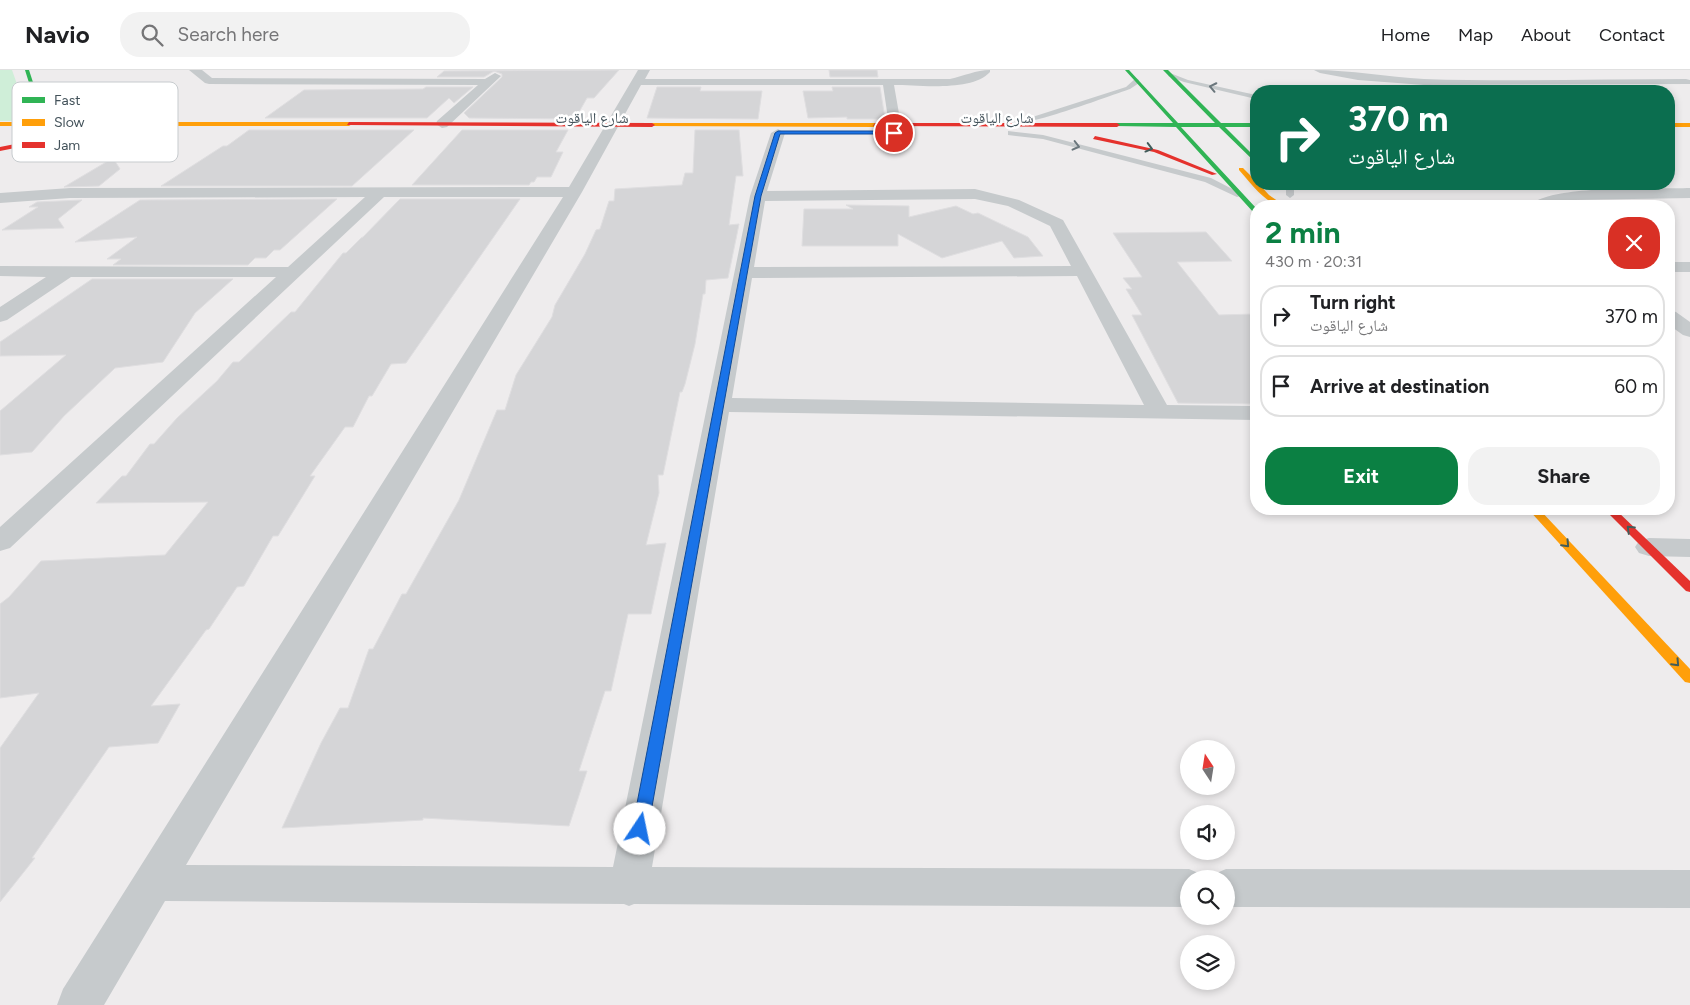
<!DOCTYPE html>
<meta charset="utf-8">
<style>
body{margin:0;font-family:Figtree,"Noto Naskh Arabic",sans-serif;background:#f2f2f2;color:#202124;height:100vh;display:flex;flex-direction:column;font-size:19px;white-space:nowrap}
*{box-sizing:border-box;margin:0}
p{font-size:16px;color:#757577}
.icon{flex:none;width:28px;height:28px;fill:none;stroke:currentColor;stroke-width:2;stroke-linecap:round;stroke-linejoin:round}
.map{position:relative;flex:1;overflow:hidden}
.side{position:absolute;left:1250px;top:130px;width:425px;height:315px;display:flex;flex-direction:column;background:#fff;border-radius:20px;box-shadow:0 2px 8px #0003}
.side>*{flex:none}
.hud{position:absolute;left:1250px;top:15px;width:425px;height:105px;border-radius:20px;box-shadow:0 2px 8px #0003;background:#0b6e4f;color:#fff;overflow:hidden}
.needle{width:32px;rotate:348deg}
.controls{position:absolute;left:1180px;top:670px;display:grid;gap:10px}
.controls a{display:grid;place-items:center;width:55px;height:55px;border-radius:50%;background:#fff;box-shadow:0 2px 8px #0003;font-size:25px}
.pin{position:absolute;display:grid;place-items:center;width:42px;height:42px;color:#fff;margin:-21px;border:2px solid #fff;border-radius:50%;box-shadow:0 1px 5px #0007}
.me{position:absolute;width:55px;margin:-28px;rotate:11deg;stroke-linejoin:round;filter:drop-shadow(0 0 4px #0008)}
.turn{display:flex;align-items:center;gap:18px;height:105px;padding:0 15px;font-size:22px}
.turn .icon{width:65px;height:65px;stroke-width:2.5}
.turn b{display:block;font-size:35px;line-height:42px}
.round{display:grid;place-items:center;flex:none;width:52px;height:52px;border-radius:20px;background:#f2f2f2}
.headline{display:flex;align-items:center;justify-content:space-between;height:85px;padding:0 15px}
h1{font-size:30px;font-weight:700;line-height:38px;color:#0b8043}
.primary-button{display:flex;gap:10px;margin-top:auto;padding:10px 15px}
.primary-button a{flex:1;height:58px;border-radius:20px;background:#0b8043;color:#fff;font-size:20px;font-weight:700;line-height:58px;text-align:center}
.primary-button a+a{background:#f2f2f2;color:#202124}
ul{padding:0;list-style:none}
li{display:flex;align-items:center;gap:15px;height:62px;margin:0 10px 8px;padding:0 5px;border:2px solid #e0e0e0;border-radius:20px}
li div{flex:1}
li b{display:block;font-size:19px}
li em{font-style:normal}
header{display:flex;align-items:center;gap:30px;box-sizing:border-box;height:70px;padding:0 25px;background:#fff;border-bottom:1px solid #e0e0e0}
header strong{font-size:24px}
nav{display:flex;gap:28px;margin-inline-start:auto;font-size:18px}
.search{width:350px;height:45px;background:#f2f2f2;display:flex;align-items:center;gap:12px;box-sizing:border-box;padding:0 18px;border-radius:20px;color:#757577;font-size:19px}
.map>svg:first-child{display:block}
</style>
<header>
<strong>Navio</strong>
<div class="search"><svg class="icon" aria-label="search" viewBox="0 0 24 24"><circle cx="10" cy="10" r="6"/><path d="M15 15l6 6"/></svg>Search here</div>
<nav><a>Home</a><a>Map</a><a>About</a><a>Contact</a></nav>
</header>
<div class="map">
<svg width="1690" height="935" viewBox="0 0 1690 935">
<rect width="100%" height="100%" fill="#eeeced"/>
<polygon fill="#cfeed8" points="0,0 12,0 30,51 0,51"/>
<g fill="#d5d5d7" stroke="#dfdee0">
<polygon points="619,0 594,28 587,28 575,49 469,48 464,43 502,7 502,4 494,1 484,7 437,7 444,1"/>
<polygon points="829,0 877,0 878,7 830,7"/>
<polygon points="426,17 473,17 454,33 449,28 427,48 265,48 304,20 423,19"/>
<polygon points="657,17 701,17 700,21 762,21 758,49 647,48"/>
<polygon points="832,17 880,17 885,49 847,49 847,47 808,48 803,21 833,21"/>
<polygon points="249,60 414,60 352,116 161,116 223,76 227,76"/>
<polygon points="462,60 568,60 556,82 563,82 551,107 537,107 534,112 531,112 529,115 412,115"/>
<polygon points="695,60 739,60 743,106 736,106 729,155 739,154 736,169 728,208 706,210 705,224 703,224 695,274 685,314 682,322 680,322 663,405 658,405 659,423 646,475 666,473 651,544 628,544 611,621 605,621 579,701 587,701 569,756 423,748 423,750 282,758 321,673 340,638 348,638 369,579 373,579 402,524 406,524 459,430 497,340 505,340 516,305 552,247 555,235 585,184 596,160 600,159 609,131 614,131 615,119 682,115 685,103 693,103"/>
<polygon points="113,88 120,99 99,116 64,117"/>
<polygon points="337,129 280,180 274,180 266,188 255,188 248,195 113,195 121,189 107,189 137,167 75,172 140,130"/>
<polygon points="400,129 520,129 406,293 391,294 372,326 369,326 353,357 345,357 310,406 315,406 278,466 273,466 244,516 237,517 209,559 206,560 151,636 180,634 158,673 109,677 32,788 35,788 0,832 0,678 39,623 0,628 0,534 9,527 41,491 165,485 208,432 96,433 122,406 126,406 150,374 154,374 177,348 217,311 233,292 239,292 291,242 295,242 343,183 346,183 361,168 363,167"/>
<polygon points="82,130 58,149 64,158 2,160 38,137 29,137 37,132"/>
<polygon points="846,135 909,136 909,147 956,136 973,144 978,143 1028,167 1043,186 1014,188 1002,171 942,188 898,164 898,176 802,176 804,139 853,139"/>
<polygon points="1206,162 1232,191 1177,192 1219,245 1256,244 1256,334 1178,333 1132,245 1142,245 1126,219 1132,219 1123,208 1142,207 1113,163"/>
<polygon points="92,209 233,209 195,243 163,292 115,298 64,346 32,382 0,385 0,341 66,285 0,286 0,272"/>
</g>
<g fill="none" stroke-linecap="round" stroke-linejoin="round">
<g fill="#c6cacc" fill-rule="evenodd">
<polygon points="1170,3 1188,10 1256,25 1256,29 1184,12 1168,6"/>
<path d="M1136,8l3,2v3l-9,6c-18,6 -114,42 -126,35l19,-4 103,-33z"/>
<polygon points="1008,61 1043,65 1211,108 1244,125 1237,127 1205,112 1043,69 1008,65"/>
<polygon points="1289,114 1297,114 1294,119 1294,125 1290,128 1286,125 1286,119"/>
</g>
<g fill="#c6cacc" fill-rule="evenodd">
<polygon points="189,0 202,0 212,8 485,9 495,3 501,6 447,57 442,58 436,54 437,51 478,15 209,14 205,13"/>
<path d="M638,0h12l-5,9h305c14,-3 26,-9 40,-9v2c-18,20 -71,13 -96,13l7,40 -6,4 -6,-4 -6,-40h-242l-59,107 -396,673 427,2 137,-671 21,-63 7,-4 7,4 -18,58 208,-2 44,11 44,20 104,185 89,1v14l-527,-8 -77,455 537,2 14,6 2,4h-16v28l-555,-3 -5,2 -5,-2 -459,-3 -61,104h-47l6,-16 500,-792h-179l-374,351 -10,3v-24l276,-250h-205l-64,43 -7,2v-15l46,-30 -46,-1v-10l288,1 77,-70 -295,1 -70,5v-10l70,-5 499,-1zM975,129l33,7 42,20 21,40 -317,1 11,-66zM1077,206l67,129 -412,-7 20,-120z"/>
<path d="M1314,0c37,0 73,7 110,9 87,3 175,0 262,0l4,1v4l-266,1 -66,-5 -38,-7z"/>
<path d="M1690,118v10l-115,2c-17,2 -27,7 -45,6 16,-22 131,-17 160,-18z"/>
<rect x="1669" y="192" width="21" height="10"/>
<polygon points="1669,240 1676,242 1690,252 1690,267 1683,265 1669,255"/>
<polygon points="1649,468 1690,469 1690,487 1649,486 1639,483 1635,477 1639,471"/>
<polygon points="1226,799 1690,800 1690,838 1226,837 1226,809 1210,809 1212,805"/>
</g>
<g fill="#30b455" fill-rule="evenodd">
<polygon points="25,0 29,0 44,46 67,51 67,53 40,48"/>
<polygon points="1125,0 1129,0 1178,53 1215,53 1163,0 1168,0 1221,53 1256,53 1256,57 1225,57 1256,88 1256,93 1219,57 1181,57 1256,138 1256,144 1254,143 1176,57 1115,56 1117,53 1173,53"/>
</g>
<g fill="#ff9f0a" fill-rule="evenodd">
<polygon points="0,52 349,52 352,54 349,56 0,56"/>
<polygon points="652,53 875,53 878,55 875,57 650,56"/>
<rect x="1669" y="53" width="21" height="4"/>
<path d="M1239,98h4l13,13v3h3l10,11 16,11c-19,0 -34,-23 -46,-36z"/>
<polygon points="1528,439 1539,439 1690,599 1690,613 1685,612"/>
</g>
<g fill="#e5322d" fill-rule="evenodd">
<polygon points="349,52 652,53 655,55 652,57 347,55"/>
<polygon points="875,53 1117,53 1120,55 1117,57 873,56"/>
<polygon points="1095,66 1158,80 1217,104 1212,105 1154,82 1093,69"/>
<polygon points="65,68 67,71 35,74 0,81 0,77 35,70"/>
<polygon points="1604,439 1615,439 1690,511 1690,522 1686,521"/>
</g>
</g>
<defs><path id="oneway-chevron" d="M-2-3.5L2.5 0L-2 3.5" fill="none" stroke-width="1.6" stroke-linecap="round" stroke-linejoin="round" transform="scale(1.25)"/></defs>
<g stroke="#6a767c">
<use href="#oneway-chevron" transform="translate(1213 17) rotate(-168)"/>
<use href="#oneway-chevron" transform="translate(1076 76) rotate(14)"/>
</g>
<g stroke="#415c5a">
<use href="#oneway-chevron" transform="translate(1149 78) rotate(15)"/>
<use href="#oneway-chevron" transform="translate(1630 459) rotate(-136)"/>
<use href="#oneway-chevron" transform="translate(1566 474) rotate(47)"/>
<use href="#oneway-chevron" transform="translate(1676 593) rotate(47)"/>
</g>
<polygon fill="#1a73e8" stroke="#114b97" points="894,61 896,64 780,64 761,126 648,759 646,764 640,766 635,764 632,759 755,126 775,63 778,61"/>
<g text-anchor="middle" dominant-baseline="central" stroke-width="5" stroke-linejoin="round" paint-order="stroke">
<g font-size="15" fill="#43525a" stroke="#fff">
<text x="592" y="48">شارع الياقوت</text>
<text x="997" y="48">شارع الياقوت</text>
</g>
</g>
<rect x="12" y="12" width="166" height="80" rx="8" fill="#fff" stroke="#c7cbce" stroke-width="1"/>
<rect x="22" y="27" width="23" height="6" fill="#30b455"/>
<rect x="22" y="49" width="23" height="7" fill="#ff9f0a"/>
<rect x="22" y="72" width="23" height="6" fill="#e5322d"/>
<g font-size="14" fill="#43525a">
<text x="54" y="35">Fast</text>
<text x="54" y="57">Slow</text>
<text x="54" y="80">Jam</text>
</g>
</svg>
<div class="controls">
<a><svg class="needle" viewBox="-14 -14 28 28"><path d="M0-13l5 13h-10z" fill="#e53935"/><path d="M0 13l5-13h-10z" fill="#757577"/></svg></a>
<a><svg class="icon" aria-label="sound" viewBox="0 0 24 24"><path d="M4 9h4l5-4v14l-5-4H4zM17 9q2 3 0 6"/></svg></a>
<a><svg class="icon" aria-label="search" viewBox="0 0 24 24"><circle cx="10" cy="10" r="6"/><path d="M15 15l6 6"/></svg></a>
<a><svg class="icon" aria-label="layers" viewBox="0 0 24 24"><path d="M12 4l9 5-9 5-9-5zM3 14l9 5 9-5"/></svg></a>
</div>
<div class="pin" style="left:894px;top:63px;background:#d93025"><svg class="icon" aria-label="arrive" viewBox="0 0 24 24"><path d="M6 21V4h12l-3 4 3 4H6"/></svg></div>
<svg class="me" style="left:640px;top:759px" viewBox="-20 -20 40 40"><circle r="19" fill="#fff"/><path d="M0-13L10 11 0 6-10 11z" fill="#1a73e8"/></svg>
<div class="hud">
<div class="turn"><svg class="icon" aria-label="right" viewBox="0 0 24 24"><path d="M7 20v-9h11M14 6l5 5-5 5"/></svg><div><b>370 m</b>شارع الياقوت</div></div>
</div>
<section class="side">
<div class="headline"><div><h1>2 min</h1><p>430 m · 20:31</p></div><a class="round" style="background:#d93025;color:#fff"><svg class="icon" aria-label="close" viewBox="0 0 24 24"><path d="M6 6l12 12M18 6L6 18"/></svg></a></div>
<ul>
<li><svg class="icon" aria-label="right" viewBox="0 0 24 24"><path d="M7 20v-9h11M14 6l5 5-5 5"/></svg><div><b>Turn right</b><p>شارع الياقوت</p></div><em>370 m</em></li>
<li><svg class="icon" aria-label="arrive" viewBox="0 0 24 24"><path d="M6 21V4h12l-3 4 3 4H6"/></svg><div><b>Arrive at destination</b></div><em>60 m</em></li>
</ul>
<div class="primary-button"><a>Exit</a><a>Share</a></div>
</section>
</div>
